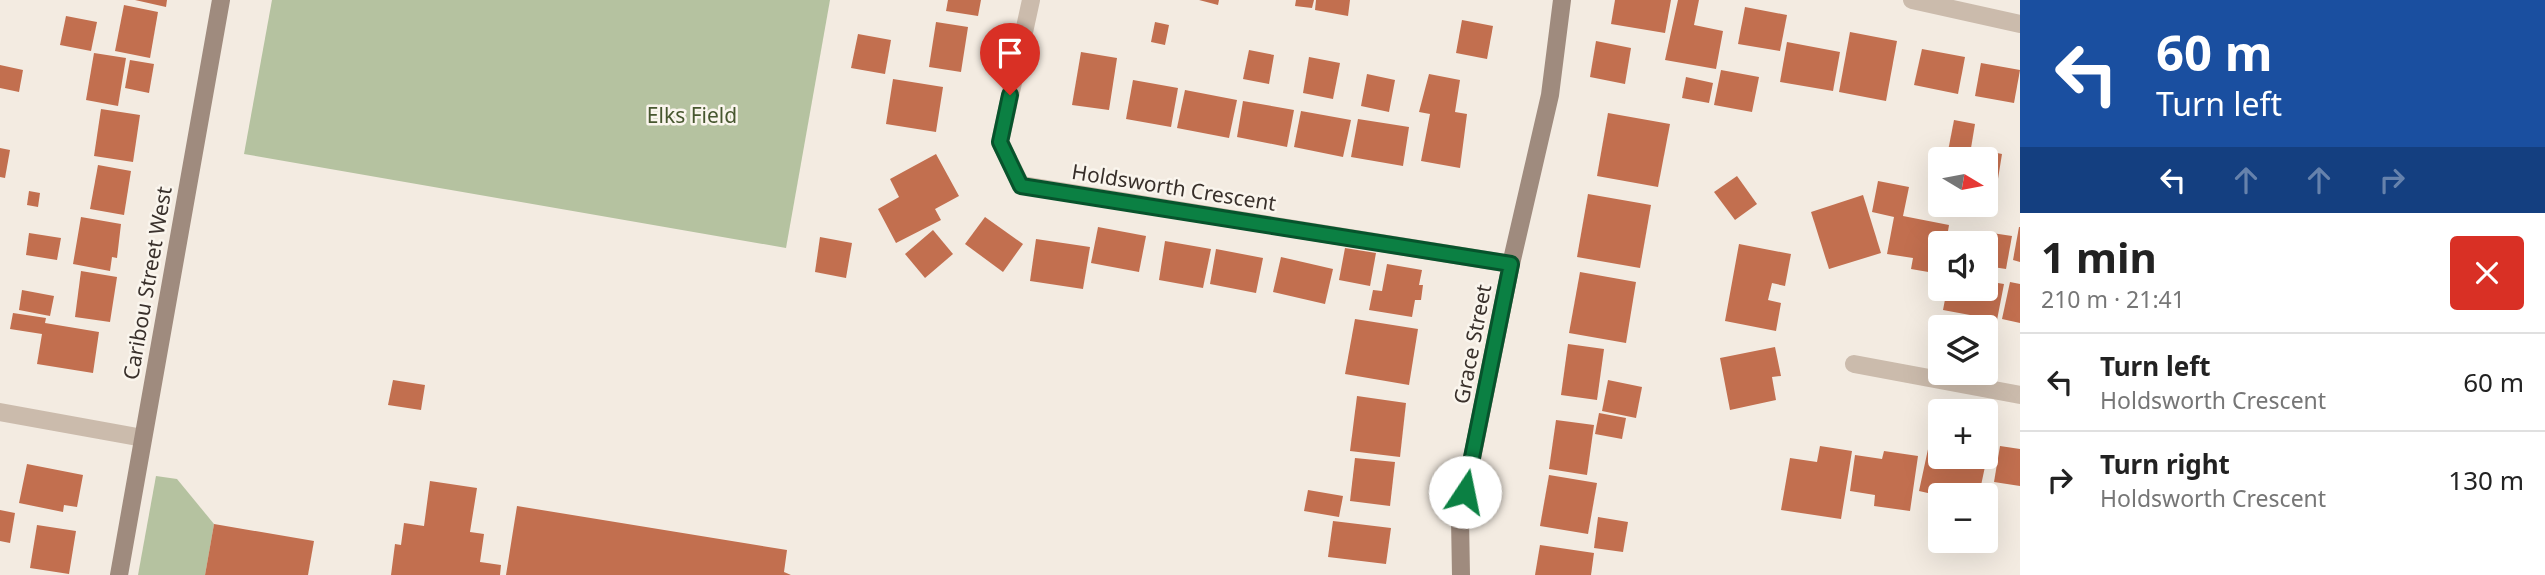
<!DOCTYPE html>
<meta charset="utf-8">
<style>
body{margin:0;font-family:"Noto Sans",sans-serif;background:#f6f6f6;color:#222;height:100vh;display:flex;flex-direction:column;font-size:26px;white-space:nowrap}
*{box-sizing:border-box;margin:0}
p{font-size:23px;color:#767676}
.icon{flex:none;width:38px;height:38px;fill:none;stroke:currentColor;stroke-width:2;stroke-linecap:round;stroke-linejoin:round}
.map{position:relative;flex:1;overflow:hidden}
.sheet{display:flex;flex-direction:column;background:#fff;width:525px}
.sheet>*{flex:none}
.top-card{background:#1a4fa0;color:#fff;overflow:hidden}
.needle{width:46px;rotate:100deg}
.controls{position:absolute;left:1928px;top:147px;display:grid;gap:14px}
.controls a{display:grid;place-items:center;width:70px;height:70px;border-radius:7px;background:#fff;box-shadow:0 7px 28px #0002;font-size:35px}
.pin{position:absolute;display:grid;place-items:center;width:60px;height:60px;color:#fff;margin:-72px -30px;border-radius:50% 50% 50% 0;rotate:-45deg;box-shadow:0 0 7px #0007}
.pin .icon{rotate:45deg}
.me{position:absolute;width:77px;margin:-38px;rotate:11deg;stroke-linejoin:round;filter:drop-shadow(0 0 5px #0008)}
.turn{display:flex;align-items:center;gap:24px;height:147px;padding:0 21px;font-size:32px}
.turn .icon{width:91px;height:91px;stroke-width:2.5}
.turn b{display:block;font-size:49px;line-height:60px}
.lanes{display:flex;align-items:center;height:66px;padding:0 21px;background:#0003;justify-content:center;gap:35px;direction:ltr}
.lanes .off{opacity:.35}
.round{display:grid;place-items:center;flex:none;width:74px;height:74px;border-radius:7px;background:#f6f6f6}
.head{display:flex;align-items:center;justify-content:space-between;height:119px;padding:0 21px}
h1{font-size:42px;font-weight:700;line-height:52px}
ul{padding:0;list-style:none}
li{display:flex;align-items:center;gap:21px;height:98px;padding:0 21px;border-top:2px solid #e0e0e0}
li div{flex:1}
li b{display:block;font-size:26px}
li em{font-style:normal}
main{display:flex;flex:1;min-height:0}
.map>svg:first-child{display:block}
</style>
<main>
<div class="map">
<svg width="2020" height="575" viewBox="0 0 2020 575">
<rect width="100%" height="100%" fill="#f3ebe1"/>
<g fill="#b5c2a0">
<polygon points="272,0 830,0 786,248 244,154"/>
<polygon points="156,476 177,479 214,524 205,575 138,575"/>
</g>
<g fill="#c26f4f">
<polygon points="135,0 167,0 166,7"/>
<polygon points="948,0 981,0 978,16 946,11"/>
<polygon points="1199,0 1219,0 1218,5"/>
<polygon points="1296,0 1314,0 1312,8 1295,6"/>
<polygon points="1316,0 1350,0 1348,16 1315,10"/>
<polygon points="1615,0 1671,0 1665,33 1611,24"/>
<polygon points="1678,0 1699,0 1694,25 1723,31 1716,69 1665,60"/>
<polygon points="124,5 158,12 150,58 115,51"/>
<polygon points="1745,7 1787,15 1780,51 1738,44"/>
<polygon points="66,16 97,22 91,51 60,45"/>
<polygon points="1462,20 1493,26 1487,59 1456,53"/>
<polygon points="936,22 968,27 961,72 929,67"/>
<polygon points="1155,22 1169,25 1165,45 1151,42"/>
<polygon points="1850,32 1897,41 1886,101 1839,92"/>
<polygon points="858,34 891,40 885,74 851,68"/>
<polygon points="1596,41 1631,48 1625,84 1590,77"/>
<polygon points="1787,42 1840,52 1833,91 1780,82"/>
<polygon points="1922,49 1965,57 1958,94 1914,85"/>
<polygon points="1249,50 1274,55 1269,84 1243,79"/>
<polygon points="1081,52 1117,58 1109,110 1072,105"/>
<polygon points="94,53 126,58 118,106 86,100"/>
<polygon points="1309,57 1340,63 1333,99 1303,93"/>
<polygon points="130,60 154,64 149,93 125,88"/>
<polygon points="1981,63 2020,70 2014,103 1975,96"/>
<polygon points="0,65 23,70 19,92 0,88"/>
<polygon points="1721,70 1759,77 1752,112 1714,105"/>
<polygon points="1367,74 1395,80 1389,112 1361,106"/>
<polygon points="1429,74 1460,80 1455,112 1467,114 1460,168 1421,161 1430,114 1419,112"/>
<polygon points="1686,77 1713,83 1709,103 1682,98"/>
<polygon points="893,79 943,87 936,132 886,124"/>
<polygon points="1133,80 1178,88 1171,127 1126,119"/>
<polygon points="1185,90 1237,100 1229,138 1177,128"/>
<polygon points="1243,101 1294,110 1287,147 1237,137"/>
<polygon points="101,109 140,115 133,162 94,156"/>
<polygon points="1301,111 1351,120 1343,157 1294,147"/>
<polygon points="1608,113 1670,124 1658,187 1597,176"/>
<polygon points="1358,119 1409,127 1403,166 1351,157"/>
<polygon points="1954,120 1975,124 1970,154 1948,151"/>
<polygon points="0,148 10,150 5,178 0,177"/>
<polygon points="1978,149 2002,154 1997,185 1986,183 1986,159 1976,159"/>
<polygon points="936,154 959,196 935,209 941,220 896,243 878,209 899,197 890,179"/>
<polygon points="98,165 131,171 124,215 90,209"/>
<polygon points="1737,176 1757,204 1735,220 1714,192"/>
<polygon points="1878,181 1909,187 1903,216 1949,225 1946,243 1941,243 1940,274 1911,269 1913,258 1887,254 1894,217 1872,212"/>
<polygon points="29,191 40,193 38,207 27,205"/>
<polygon points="1588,194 1651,205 1640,268 1577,257"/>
<polygon points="1863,195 1881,253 1829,269 1811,212"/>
<polygon points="81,217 121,224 117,258 112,257 110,271 73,264"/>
<polygon points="985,217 1023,244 1003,272 965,244"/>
<polygon points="1098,227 1146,236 1139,272 1091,263"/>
<polygon points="2019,227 2020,227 2020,262 2013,260"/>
<polygon points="933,230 953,254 925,278 905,254"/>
<polygon points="29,233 61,238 57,260 26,255"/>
<polygon points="1992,233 2012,236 2006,269 1986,266"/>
<polygon points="820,237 852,243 846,278 815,272"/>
<polygon points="1036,239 1090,247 1083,289 1030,281"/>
<polygon points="1165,241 1211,249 1203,288 1159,280"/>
<polygon points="1739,244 1791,254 1785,286 1772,283 1768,300 1781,303 1776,331 1725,321"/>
<polygon points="1345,248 1376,253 1370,286 1339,280"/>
<polygon points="1216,249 1263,258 1256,293 1210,284"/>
<polygon points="1281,257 1333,269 1325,304 1273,292"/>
<polygon points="1387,264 1422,270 1419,285 1423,285 1421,300 1415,300 1412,317 1369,310 1373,290 1382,291"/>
<polygon points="81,271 117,277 110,322 75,317"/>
<polygon points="1580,272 1636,282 1626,343 1569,333"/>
<polygon points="1986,281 2004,284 1997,320 1943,310 1947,289 1986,289"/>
<polygon points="2010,282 2020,284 2020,323 2002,319"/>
<polygon points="22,290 54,296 50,316 19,310"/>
<polygon points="13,313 46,318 45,323 99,332 93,373 37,364 42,334 10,329"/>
<polygon points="1355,319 1418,329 1409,385 1345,374"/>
<polygon points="1568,344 1604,349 1597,400 1561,395"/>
<polygon points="1775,347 1781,376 1772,377 1776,400 1730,410 1720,358"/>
<polygon points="393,380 425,385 421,410 388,405"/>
<polygon points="1608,380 1642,387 1636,418 1602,411"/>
<polygon points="1357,396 1406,403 1400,457 1350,451"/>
<polygon points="1599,413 1626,418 1622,439 1595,434"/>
<polygon points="1556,420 1594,425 1587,475 1549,469"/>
<polygon points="1933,426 1941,427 1941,457 1987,457 1979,495 1941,496 1919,491"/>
<polygon points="1820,446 1852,451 1841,519 1781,510 1790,458 1817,462"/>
<polygon points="2000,446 2020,449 2020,486 1994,482"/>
<polygon points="1884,451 1918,456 1910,511 1874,506 1875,495 1850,491 1855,455 1882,459"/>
<polygon points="1355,458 1395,462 1390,506 1350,501"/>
<polygon points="27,464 83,475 77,507 64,505 63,512 19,503"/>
<polygon points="1549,475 1597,483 1588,534 1540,526"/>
<polygon points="430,481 477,488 470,532 484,534 480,562 501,565 500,575 391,575 395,544 401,545 404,523 424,526"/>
<polygon points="1308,490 1343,496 1339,517 1304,511"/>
<polygon points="517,506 787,550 784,572 791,575 506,575"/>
<polygon points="0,510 15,513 10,543 0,541"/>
<polygon points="1598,517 1628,522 1623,552 1594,548"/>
<polygon points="1333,521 1391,528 1386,564 1328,557"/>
<polygon points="214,524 314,541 308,575 205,575"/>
<polygon points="37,525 76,531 69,574 30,568"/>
<polygon points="1540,545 1594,553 1591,575 1535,575"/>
</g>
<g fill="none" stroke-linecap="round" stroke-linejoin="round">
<g stroke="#cbbbac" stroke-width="18">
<polyline points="1031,0 1000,142 1021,185 1511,264"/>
<polyline points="1912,0 2020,24"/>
<polyline points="1854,364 2020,395"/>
<polyline points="0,412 143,438"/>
</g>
<g stroke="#9f8b7e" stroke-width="18">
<polyline points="119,575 221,0"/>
<polyline points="1461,575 1460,518 1511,264 1550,95 1562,0"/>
</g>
</g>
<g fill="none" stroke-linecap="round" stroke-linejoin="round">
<defs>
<polyline id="route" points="1010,95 1000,142 1021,186 1511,264 1465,492"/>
</defs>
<use href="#route" stroke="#07532c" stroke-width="18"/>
<use href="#route" stroke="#0b8043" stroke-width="12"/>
</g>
<g text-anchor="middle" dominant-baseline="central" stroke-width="5" stroke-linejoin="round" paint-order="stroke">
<g font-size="21" fill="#47572f" stroke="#faf5ed">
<text x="692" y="115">Elks Field</text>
</g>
<g font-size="21" fill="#39302b" stroke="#faf5ed">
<text transform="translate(1174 187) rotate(9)">Holdsworth Crescent</text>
<text transform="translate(147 283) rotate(-80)">Caribou Street West</text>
<text transform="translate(1472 344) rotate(-79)">Grace Street</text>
</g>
</g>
</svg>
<div class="controls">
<a><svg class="needle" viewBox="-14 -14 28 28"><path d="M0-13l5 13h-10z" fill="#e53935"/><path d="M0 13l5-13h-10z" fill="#767676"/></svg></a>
<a><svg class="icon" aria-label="sound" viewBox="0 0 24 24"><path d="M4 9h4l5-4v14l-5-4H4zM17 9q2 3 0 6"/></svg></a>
<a><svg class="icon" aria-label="layers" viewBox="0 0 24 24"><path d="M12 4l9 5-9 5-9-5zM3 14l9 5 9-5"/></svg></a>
<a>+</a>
<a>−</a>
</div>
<div class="pin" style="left:1010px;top:95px;background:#d93025"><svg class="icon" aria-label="arrive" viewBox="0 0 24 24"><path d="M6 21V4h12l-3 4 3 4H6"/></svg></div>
<svg class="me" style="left:1465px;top:492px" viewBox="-20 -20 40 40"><circle r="19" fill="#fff"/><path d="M0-13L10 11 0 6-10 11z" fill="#0b8043"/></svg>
</div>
<section class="sheet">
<div class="top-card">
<div class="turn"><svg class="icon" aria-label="left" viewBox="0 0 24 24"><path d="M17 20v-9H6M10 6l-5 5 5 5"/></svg><div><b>60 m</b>Turn left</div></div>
<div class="lanes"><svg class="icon" aria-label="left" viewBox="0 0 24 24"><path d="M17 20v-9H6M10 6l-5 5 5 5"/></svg><svg class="icon off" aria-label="ahead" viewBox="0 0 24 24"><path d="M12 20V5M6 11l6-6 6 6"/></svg><svg class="icon off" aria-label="ahead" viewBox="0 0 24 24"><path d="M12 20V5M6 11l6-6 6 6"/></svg><svg class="icon off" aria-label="right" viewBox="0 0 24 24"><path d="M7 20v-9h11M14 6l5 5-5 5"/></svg></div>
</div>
<div class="head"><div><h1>1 min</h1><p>210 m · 21:41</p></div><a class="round" style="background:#d93025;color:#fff"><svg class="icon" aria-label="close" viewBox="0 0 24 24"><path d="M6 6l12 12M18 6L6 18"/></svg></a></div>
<ul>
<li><svg class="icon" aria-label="left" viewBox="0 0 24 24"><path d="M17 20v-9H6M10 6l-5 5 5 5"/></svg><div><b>Turn left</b><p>Holdsworth Crescent</p></div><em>60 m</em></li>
<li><svg class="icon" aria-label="right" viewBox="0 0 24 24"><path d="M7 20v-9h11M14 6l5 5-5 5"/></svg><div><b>Turn right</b><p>Holdsworth Crescent</p></div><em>130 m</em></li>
</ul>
</section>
</main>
